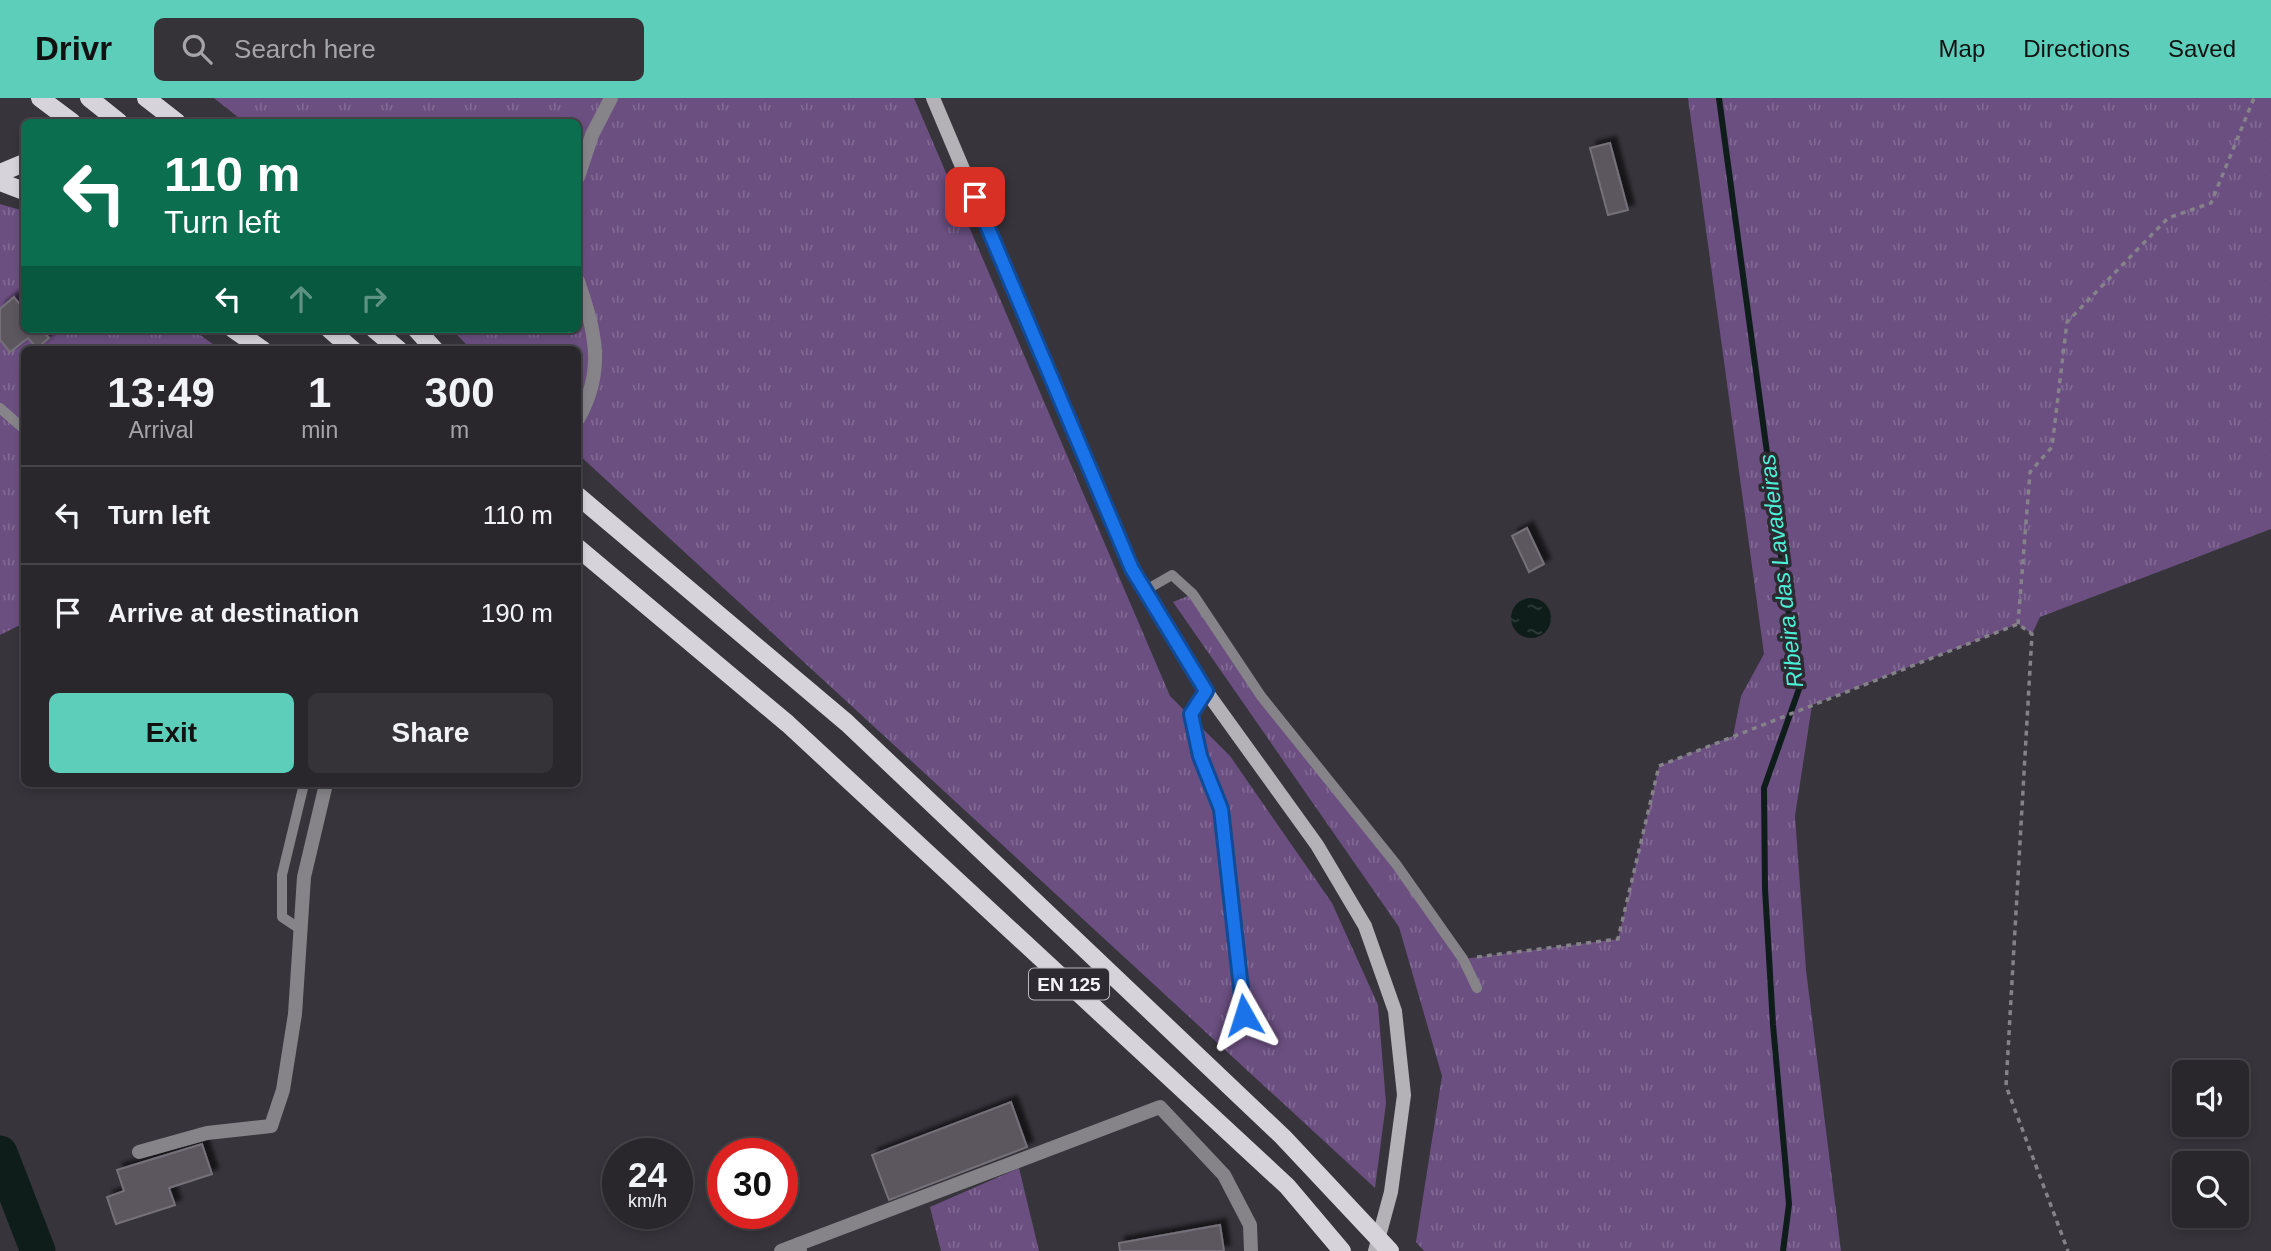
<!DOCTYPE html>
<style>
body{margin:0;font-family:Helvetica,sans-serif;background:#353338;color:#f1f3f6;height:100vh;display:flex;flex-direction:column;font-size:26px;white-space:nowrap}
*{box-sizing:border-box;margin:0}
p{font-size:23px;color:#a5a5a9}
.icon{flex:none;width:38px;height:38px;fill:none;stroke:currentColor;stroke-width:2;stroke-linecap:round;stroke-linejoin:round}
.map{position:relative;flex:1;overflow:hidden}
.panel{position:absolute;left:21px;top:248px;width:560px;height:441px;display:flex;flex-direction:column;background:#29272c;border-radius:10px;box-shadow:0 4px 10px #0003,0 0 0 2px #454448}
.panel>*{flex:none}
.banner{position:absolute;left:21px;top:21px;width:560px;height:214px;border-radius:10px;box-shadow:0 4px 10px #0003,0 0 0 2px #454448;background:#0b6e4f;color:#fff;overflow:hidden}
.controls{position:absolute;left:2172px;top:962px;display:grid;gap:14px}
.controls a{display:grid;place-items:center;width:77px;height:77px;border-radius:10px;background:#29272c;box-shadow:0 4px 10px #0003,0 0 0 2px #454448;font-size:35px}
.speed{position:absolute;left:602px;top:1040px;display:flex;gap:14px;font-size:35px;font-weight:700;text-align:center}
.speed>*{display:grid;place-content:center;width:91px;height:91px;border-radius:50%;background:#29272c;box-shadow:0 4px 10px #0003,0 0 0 2px #454448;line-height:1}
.speed small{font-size:18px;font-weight:400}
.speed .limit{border:10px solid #d22;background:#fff;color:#111}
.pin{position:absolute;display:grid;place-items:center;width:60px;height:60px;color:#fff;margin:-30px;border-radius:14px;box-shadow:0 4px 10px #0006}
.me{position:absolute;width:77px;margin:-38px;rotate:354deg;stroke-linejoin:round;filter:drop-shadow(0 0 5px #0008)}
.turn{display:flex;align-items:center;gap:24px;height:147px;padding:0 28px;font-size:32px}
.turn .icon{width:91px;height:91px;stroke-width:2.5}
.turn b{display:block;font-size:49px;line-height:60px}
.lanes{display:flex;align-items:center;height:66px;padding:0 28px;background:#0003;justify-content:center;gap:35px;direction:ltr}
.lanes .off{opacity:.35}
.eta{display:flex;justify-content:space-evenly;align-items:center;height:119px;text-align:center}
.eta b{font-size:42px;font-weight:800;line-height:49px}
.primary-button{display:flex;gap:14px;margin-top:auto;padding:14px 28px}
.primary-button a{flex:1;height:80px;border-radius:10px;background:#5cceba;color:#111;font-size:28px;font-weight:800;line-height:80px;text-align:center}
.primary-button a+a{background:#353338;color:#f1f3f6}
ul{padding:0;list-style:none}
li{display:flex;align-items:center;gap:21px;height:98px;padding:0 28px;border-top:2px solid #454448}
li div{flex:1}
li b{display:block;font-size:26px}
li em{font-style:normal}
header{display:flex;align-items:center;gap:42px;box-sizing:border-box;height:98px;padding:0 35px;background:#5cceba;color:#111}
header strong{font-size:33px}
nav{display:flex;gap:38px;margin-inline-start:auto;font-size:24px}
.search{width:490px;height:63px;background:#353338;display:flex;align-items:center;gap:18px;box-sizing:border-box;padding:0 24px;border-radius:10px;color:#a5a5a9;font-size:26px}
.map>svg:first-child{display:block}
</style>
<header>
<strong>Drivr</strong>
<div class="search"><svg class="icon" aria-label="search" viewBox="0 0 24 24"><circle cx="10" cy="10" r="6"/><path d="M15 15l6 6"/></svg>Search here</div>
<nav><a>Map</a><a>Directions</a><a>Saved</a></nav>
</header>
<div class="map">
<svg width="2271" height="1153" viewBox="0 0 2271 1153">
<defs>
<pattern id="grass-tufts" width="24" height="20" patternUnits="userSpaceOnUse" patternTransform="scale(1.75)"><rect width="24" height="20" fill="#6b4f81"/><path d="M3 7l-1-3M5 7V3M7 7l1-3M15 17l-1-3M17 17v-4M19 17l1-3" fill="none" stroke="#816994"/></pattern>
<pattern id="water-ripples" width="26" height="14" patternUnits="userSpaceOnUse" patternTransform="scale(1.75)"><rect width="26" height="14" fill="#0e1d1a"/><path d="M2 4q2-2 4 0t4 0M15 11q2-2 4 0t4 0" fill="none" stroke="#323e3c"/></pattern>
<filter id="shadow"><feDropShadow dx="6" dy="-6" stdDeviation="2" flood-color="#0009"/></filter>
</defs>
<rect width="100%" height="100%" fill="#37343b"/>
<g fill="url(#grass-tufts)">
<polygon points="214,0 914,0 1170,598 1230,658 1332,805 1378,907 1386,1005 1375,1090 578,356 578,252 472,252 451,231 578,231 578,24 244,24"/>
<polygon points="1688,0 2271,0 2271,431 2040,519 2032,536 2018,526 1812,607 1795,718 1806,872 1841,1153 1424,1153 1416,1144 1442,978 1399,829 1173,504 1193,496 1261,598 1463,861 1618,841 1659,668 1733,638 1741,598 1764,556"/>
<polygon points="0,106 24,113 24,231 192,231 221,252 24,252 24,525 0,537"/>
<polygon points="1019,1070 1039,1153 941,1153 930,1109"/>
</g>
<circle fill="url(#water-ripples)" cx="1531" cy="520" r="20"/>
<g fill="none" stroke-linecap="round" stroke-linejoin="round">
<polyline stroke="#0e1d1a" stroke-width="6" points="1719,0 1799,591 1764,690 1765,791 1773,927 1789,1106 1783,1153"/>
<polyline stroke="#0e1d1a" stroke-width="35" points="0,1055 38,1153"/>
</g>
<g fill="#5b575e" stroke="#757079" stroke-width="2" filter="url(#shadow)">
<polygon points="1610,45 1628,112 1608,117 1590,50"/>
<polygon points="14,199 24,212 24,231 41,231 49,240 37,250 28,240 10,254 0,242 0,211"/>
<polygon points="1527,430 1544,466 1529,474 1512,438"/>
<polygon points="1011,1004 1027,1049 889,1102 872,1057"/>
<polygon points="202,1046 212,1076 169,1090 175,1107 116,1126 107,1099 124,1093 117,1072"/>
<polygon points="1220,1127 1224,1153 1120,1153 1119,1145"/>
</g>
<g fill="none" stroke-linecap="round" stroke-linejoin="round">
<g stroke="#858289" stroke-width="3.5" stroke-dasharray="5 5" stroke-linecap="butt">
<polyline points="2018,526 2030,374 2052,349 2067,224 2168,120 2211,105 2254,0"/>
<polyline points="1477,859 1618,841 1659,668 2018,526 2032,536 2006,988 2068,1153"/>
</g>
<g stroke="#868488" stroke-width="10">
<polyline points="0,310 24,331"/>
<polyline points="1146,492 1172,477 1193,496 1261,598 1396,766 1463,861 1477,890"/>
<polyline points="300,831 282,819 282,777 304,686"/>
</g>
<g stroke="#868488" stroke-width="14">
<polyline points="578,79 592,37 611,0"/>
<path d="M578,183c17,51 28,88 0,138"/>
<polyline points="1206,593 1191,616 1200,658 1221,711 1244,917"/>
<polyline points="139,1054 207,1035 271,1028 283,992 295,916 304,779 326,686"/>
<polyline points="781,1153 799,1146"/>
<polyline points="800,1153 799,1146 1160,1009 1224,1077 1250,1127 1251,1153"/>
</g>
<polyline stroke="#b4b1b7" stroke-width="14" points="933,0 1132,471 1206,593 1317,747 1365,828 1395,913 1404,997 1391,1094 1375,1153"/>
<g stroke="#d7d3db" stroke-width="18">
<polyline points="40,0 72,24"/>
<polyline points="89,0 119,24"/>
<polyline points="146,0 177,24"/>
<polyline points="0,75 24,65"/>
<polyline points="0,84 24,93"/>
<polyline points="233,231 263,252"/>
<polyline points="329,231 353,252"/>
<polyline points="374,231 399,252"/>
<polyline points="416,231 435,252"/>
<polyline points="578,398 847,625 1283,1039 1390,1153"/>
<polyline points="578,450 788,626 1287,1088 1342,1153"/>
</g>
</g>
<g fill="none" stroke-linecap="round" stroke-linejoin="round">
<defs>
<polyline id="route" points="975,99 1132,471 1206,593 1191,616 1200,658 1221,711 1244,917"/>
</defs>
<use href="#route" stroke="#114b97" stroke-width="18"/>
<use href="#route" stroke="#1a73e8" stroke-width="12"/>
</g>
<g text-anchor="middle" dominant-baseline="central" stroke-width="7" stroke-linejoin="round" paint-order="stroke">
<rect fill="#2d2a31" stroke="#b9b7bc" stroke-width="2" x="1029" y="870.5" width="80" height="31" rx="5"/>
<g font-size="19" font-weight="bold" fill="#f5f3f8">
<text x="1069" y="886">EN 125</text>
</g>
<g font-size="23" font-style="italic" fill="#4bf1d7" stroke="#2d2a31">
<text transform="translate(1781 473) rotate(-97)">Ribeira das Lavadeiras</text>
</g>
</g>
</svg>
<div class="controls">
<a><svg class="icon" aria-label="sound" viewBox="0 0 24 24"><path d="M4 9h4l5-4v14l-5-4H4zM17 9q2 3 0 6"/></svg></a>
<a><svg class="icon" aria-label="search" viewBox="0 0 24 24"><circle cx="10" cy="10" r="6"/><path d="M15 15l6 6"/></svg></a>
</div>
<div class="speed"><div>24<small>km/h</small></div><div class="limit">30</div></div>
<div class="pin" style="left:975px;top:99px;background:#d93025"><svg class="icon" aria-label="arrive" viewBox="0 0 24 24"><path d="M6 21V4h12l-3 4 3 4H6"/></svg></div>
<svg class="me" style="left:1244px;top:917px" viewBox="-20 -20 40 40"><path d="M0-17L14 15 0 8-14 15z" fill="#1a73e8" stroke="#fff" stroke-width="4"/></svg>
<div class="banner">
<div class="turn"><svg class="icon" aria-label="left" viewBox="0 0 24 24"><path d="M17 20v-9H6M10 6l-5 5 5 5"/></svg><div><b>110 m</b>Turn left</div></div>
<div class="lanes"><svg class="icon" aria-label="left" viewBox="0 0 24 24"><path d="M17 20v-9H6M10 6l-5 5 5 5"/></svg><svg class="icon off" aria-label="ahead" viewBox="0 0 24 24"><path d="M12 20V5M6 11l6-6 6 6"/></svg><svg class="icon off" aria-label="right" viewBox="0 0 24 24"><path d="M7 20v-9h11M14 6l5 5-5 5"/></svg></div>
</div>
<section class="panel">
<div class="eta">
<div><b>13:49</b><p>Arrival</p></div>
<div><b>1</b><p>min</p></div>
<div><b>300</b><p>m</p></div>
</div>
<ul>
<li><svg class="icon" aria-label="left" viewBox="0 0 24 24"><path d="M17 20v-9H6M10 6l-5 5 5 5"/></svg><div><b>Turn left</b></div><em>110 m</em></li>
<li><svg class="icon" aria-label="arrive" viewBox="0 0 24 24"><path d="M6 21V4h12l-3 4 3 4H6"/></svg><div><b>Arrive at destination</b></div><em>190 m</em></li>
</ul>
<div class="primary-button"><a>Exit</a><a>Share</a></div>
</section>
</div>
